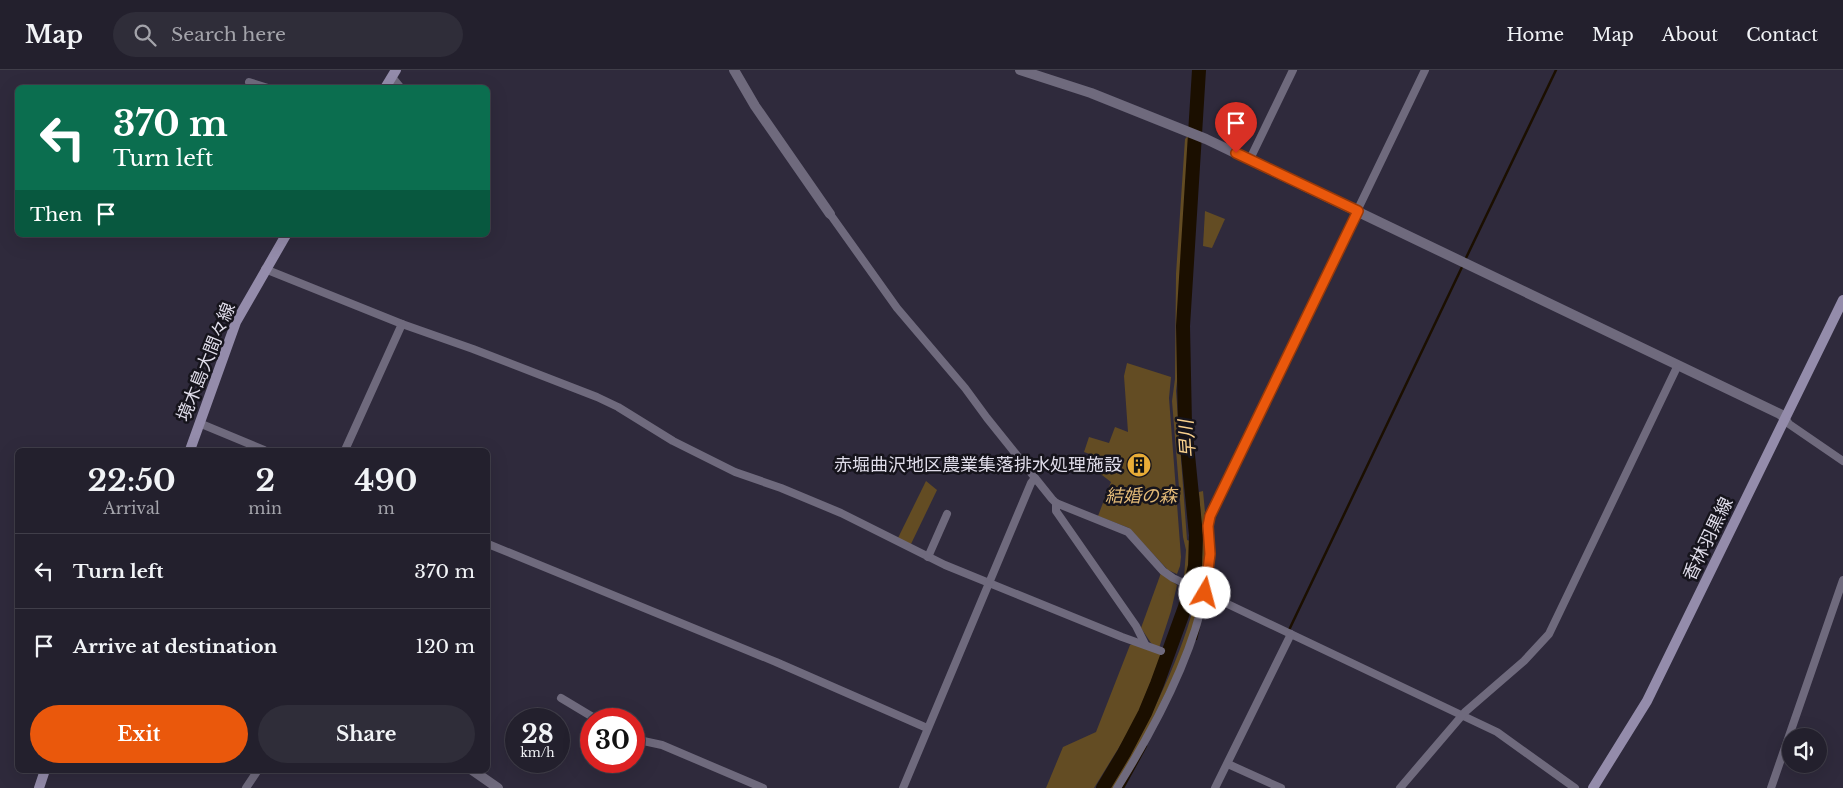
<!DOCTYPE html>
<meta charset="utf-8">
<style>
body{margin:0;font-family:"Libre Baskerville","Noto Sans JP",serif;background:#2f2d39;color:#f1f3f6;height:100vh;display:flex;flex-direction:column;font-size:19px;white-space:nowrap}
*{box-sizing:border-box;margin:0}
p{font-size:16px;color:#a3a3aa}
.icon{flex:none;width:28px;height:28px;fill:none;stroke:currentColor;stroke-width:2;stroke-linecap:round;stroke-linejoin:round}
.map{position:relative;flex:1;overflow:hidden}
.details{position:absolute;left:15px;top:378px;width:475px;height:325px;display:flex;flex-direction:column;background:#23202d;border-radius:8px;box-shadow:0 5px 20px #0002,0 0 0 1px #403e49}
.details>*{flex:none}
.hud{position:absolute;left:15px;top:15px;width:475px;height:152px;border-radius:8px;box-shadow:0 5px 20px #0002,0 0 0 1px #403e49;background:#0b6e4f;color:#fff;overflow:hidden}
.buttons{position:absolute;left:1782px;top:658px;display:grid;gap:10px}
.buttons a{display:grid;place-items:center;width:45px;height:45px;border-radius:50%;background:#23202d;box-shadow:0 5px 20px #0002,0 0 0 1px #403e49;font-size:25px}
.speed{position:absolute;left:505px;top:638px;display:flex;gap:10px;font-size:25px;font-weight:700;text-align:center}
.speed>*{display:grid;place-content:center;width:65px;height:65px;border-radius:50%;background:#23202d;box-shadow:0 5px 20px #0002,0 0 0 1px #403e49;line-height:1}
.speed small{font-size:12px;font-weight:400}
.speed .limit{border:8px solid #d22;background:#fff;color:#111}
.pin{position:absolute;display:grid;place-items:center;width:42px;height:42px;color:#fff;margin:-51px -21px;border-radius:50% 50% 50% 0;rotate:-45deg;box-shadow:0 0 5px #0007}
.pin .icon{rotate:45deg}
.me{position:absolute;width:55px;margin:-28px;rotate:8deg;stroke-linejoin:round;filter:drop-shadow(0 0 4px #0008)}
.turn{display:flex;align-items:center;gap:18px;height:105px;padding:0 15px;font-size:22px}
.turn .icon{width:65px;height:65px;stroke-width:2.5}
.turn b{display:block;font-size:35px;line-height:42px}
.then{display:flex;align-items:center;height:48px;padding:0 15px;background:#0003;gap:10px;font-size:19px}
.eta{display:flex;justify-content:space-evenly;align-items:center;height:85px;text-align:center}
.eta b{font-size:30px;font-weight:700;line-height:35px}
.primary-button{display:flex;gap:10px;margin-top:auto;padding:10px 15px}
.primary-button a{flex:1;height:58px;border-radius:30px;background:#ea580c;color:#fff;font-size:20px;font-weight:700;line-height:58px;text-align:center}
.primary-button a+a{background:#2f2d39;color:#f1f3f6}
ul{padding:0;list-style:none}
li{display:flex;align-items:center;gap:15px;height:75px;padding:0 15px;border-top:1px solid #403e49}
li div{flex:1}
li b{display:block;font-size:19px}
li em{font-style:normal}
header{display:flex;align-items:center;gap:30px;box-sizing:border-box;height:70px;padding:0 25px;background:#23202d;border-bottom:1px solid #403e49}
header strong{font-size:24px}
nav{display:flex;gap:28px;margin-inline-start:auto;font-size:18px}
.search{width:350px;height:45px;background:#2f2d39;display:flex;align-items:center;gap:12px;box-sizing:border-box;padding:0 18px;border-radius:28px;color:#a3a3aa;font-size:19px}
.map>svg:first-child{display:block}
</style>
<header>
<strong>Map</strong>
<div class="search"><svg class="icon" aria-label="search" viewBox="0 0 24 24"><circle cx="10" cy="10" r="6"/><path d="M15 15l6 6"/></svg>Search here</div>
<nav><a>Home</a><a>Map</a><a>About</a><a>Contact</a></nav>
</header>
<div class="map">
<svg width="1843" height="718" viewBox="0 0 1843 718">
<rect width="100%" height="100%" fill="#2f2a3c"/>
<g fill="#634c23">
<polygon points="1187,67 1189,67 1180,204 1177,273 1178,302 1176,321 1187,470 1190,471 1189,494 1186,509 1184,508 1186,480 1183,467 1172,331 1175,309 1176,204 1185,69"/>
<polygon points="1205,141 1225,149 1212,178 1203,176"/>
<polygon points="1127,293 1171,307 1169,328 1181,487 1180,496 1177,504 1168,500 1129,458 1098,446 1111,412 1098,402 1103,389 1084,382 1089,367 1109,373 1115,357 1128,362 1124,306"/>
<polygon points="926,411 937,420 911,474 898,468"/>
<path d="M1203,421l2,21 -1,2 4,33 -4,38 -3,1 -2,7 1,6 -7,28 -18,47 -45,90 -15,24h-5c35,-57 77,-138 89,-205 6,-30 2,-61 0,-91z"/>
<polygon points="1161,503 1177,515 1171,541 1159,578 1151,573 1141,558"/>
<polygon points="1133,574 1162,584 1134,653 1094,718 1046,718 1063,677 1096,662 1130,575"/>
</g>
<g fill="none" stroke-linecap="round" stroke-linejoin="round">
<g stroke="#1b0f00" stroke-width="2.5">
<polyline points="1466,188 1556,0"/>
<polyline points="1210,519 1211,511"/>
<polyline points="1203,547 1208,531"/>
<polyline points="1289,560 1462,197"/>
<polyline points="1196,569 1199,557"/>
<polyline points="1123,718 1146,676"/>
</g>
<polyline stroke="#1b0f00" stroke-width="14" points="1103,718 1124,683 1145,643 1157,614 1185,537 1195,496 1196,465 1185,355 1183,256 1199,0"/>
<g stroke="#6f6a7d" stroke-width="8">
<polyline points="392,7 401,18"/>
<polyline points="249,12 268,18"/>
<polyline points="1250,89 1293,0"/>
<polyline points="830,144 897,238 965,318 987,348 1052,429 1056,433 1128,462 1163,501 1173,508 1497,662 1575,718"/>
<polyline points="265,199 402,254 473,279 597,327 618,337 673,371 735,402 781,418 841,443 945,495 1122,567 1161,581"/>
<polyline points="1785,348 1789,354 1843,391"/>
<polyline points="199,353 264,380"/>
<polyline points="345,380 402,254"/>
<polyline points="1056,433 1056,441 1136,556 1145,574"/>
<polyline points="488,474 776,592 927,658"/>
<polyline points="928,487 947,444"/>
<polyline points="561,628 596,649"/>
<polyline points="634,669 662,675 763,718"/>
<polyline points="1228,694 1281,718"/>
<polyline points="246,718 258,700"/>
<polyline points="903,718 1031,413 1035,408"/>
<path d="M1117,718c35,-56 76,-132 88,-197 3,-16 6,-33 5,-49 -1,-10 -3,-17 0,-26l215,-446"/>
<polyline points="1215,718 1291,564"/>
<polyline points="1400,718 1465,642 1524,591 1549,564 1678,295"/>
<polyline points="1771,718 1843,510"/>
</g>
<g stroke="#6f6a7d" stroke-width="10">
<polyline points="734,0 755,36 830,144"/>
<polyline points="1020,0 1091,23 1206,69 1780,344 1785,348"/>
<polyline points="472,700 498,718"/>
</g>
<g stroke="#948cab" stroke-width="10">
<polyline points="385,18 396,0"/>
<polyline points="190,380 236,252 286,165"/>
<polyline points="39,718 45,700"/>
<polyline points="1593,718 1647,631 1843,230"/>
</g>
</g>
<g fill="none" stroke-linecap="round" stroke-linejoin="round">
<defs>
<polyline id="route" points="1205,523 1210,484 1208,456 1210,446 1358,141 1236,83"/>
</defs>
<use href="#route" stroke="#983908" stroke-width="12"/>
<use href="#route" stroke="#ea580c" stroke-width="9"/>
</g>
<defs>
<symbol id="building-disc" viewBox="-11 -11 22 22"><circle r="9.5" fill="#e8ac37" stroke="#16141c"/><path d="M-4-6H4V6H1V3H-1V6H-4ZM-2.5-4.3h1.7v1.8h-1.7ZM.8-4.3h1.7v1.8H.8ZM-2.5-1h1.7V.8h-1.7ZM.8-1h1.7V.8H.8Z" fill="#111"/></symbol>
</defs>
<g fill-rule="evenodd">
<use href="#building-disc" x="1125" y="381" width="28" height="28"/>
</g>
<g text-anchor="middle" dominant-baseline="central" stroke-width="5" stroke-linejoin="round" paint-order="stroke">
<g font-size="18" fill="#dfdce9" stroke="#16141c">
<text transform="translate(206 292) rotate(-68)">境木島大間々線</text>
<text transform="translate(1708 469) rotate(-64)">香林羽黒線</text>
</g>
<g font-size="18" fill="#dfdce9" stroke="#16141c" text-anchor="end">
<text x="1122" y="395">赤堀曲沢地区農業集落排水処理施設</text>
</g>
<g font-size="18" font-style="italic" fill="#e3ba77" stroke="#16141c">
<text x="1141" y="426">結婚の森</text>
</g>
<g font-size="19" font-style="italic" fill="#fad18d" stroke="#16141c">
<text transform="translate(1187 369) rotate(-94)">早川</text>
</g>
</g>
</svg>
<div class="buttons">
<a><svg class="icon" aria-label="sound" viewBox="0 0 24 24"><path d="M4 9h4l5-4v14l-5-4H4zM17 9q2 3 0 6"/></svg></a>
</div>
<div class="speed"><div>28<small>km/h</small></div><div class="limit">30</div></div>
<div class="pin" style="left:1236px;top:83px;background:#d93025"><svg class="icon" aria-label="arrive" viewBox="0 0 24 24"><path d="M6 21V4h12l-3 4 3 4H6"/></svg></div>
<svg class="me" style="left:1205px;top:523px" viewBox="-20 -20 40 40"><circle r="19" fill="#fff"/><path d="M0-13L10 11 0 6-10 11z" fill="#ea580c"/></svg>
<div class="hud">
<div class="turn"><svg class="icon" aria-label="left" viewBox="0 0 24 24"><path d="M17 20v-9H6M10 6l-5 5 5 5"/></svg><div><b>370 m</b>Turn left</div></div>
<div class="then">Then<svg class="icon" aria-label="arrive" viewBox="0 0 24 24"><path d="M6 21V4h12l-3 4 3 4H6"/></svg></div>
</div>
<section class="details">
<div class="eta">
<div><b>22:50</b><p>Arrival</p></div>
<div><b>2</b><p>min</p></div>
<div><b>490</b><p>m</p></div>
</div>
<ul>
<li><svg class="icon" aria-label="left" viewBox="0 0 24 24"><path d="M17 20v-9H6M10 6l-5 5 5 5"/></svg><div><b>Turn left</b></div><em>370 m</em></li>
<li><svg class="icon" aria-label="arrive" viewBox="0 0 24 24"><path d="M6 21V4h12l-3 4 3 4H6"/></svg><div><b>Arrive at destination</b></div><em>120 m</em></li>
</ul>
<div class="primary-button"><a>Exit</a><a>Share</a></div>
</section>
</div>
